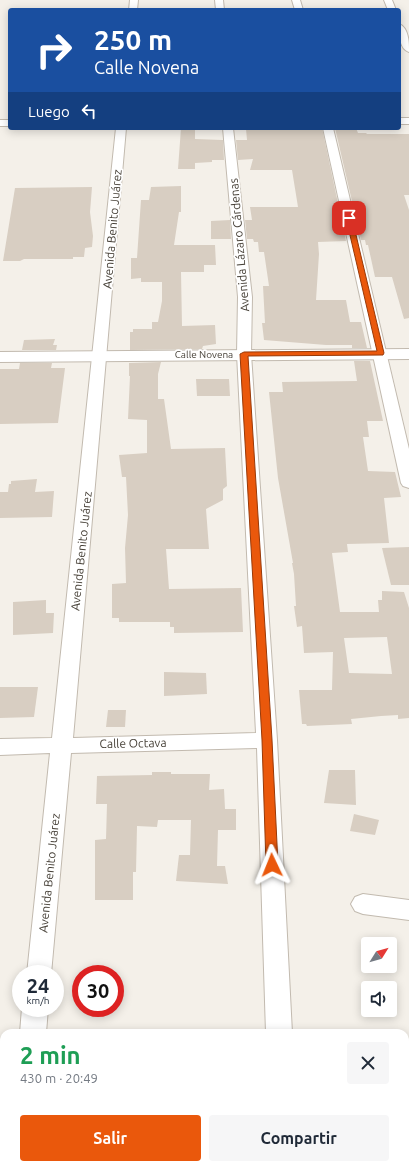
<!DOCTYPE html>
<html lang="es">
<meta charset="utf-8">
<style>
body{margin:0;font-family:Ubuntu,sans-serif;background:#f6f6f7;color:#1f2937;height:100vh;display:flex;flex-direction:column;font-size:15px;white-space:nowrap}
*{box-sizing:border-box;margin:0}
p{font-size:13px;color:#747a83}
.icon{flex:none;width:22px;height:22px;fill:none;stroke:currentColor;stroke-width:2;stroke-linecap:round;stroke-linejoin:round}
.map{position:relative;flex:1;overflow:hidden}
.drawer{position:absolute;left:0px;top:1029px;width:409px;height:140px;display:flex;flex-direction:column;background:#fff;border-radius:12px 12px 0 0;box-shadow:0 2px 10px #0003}
.drawer>*{flex:none}
.guide{position:absolute;left:8px;top:8px;width:393px;height:122px;border-radius:4px;box-shadow:0 2px 10px #0003;background:#1a4fa0;color:#fff;overflow:hidden}
.needle{width:26px;rotate:53deg}
.controls{position:absolute;left:361px;top:937px;display:grid;gap:8px}
.controls a{display:grid;place-items:center;width:36px;height:36px;border-radius:4px;background:#fff;box-shadow:0 2px 10px #0003;font-size:20px}
.speed{position:absolute;left:12px;top:965px;display:flex;gap:8px;font-size:20px;font-weight:700;text-align:center}
.speed>*{display:grid;place-content:center;width:52px;height:52px;border-radius:50%;background:#fff;box-shadow:0 2px 10px #0003;line-height:1}
.speed small{font-size:10px;font-weight:400}
.speed .limit{border:6px solid #d22;background:#fff;color:#111}
.pin{position:absolute;display:grid;place-items:center;width:34px;height:34px;color:#fff;margin:-17px;border-radius:8px;box-shadow:0 2px 6px #0006}
.me{position:absolute;width:44px;margin:-22px;rotate:358deg;stroke-linejoin:round;filter:drop-shadow(0 0 3px #0008)}
.turn{display:flex;align-items:center;gap:14px;height:84px;padding:0 20px;font-size:18px}
.turn .icon{width:52px;height:52px;stroke-width:2.5}
.turn b{display:block;font-size:28px;line-height:34px}
.then{display:flex;align-items:center;height:38px;padding:0 20px;background:#0003;gap:8px;font-size:15px}
.round{display:grid;place-items:center;flex:none;width:42px;height:42px;border-radius:4px;background:#f6f6f7}
.overview{display:flex;align-items:center;justify-content:space-between;height:68px;padding:0 20px}
h1{font-size:24px;font-weight:700;line-height:30px;color:#1e9e55}
.action{display:flex;gap:8px;margin-top:auto;padding:8px 20px}
.action a{flex:1;height:46px;border-radius:4px;background:#ea580c;color:#fff;font-size:16px;font-weight:700;line-height:46px;text-align:center}
.action a+a{background:#f6f6f7;color:#1f2937}
.map>svg:first-child{display:block}
</style>
<div class="map">
<svg width="409" height="1169" viewBox="0 0 409 1169">
<rect width="100%" height="100%" fill="#f4f0e9"/>
<g fill="#d8cec2" fill-rule="evenodd">
<polygon points="181,128 195,128 195,139 223,140 224,160 212,160 212,162 195,163 195,169 178,169"/>
<polygon points="254,128 322,128 346,241 318,242 319,254 316,300 346,300 350,322 361,322 367,348 352,348 352,345 326,345 264,340 262,323 265,323 263,286 269,286 264,252 259,252 258,242 254,242 253,239 247,239 245,220 252,220 250,207 298,207 292,170 250,170 253,159 238,160 236,140 247,140 246,129"/>
<polygon points="335,128 356,128 358,133 366,133 367,134 409,134 409,195 404,195 409,210 409,318 404,319 392,277 375,277 368,245 366,245 365,240 361,240"/>
<polygon points="181,186 181,212 179,212 174,245 215,245 216,265 204,265 204,272 181,272 182,326 215,325 216,344 203,346 202,349 130,350 130,332 133,332 133,329 152,329 152,322 158,322 162,301 162,282 141,282 141,278 131,279 131,258 137,258 141,200 149,200 151,187"/>
<polygon points="92,187 90,212 93,236 92,247 85,248 84,257 73,257 73,259 24,259 20,261 3,261 15,188"/>
<polygon points="230,220 231,239 211,239 211,221"/>
<polygon points="55,339 53,345 57,345 56,350 22,350 24,340"/>
<path d="M354,361h16l13,60h-16l2,16h-6l5,34 27,1 6,25 -17,1 5,45 -42,1 1,8 -16,1 8,59h39l-1,-12h4v-9l22,1 5,16v110l-11,1v-4l-17,1 -30,3 1,5 -45,2 -1,-2h-4l-3,-34h33l1,-38 -29,1 -2,-27 -5,1 -3,-21h2l-2,-32 -2,-11h1l-15,-85 -9,-86h14l-1,-10 75,-1zM387,637l5,37 -43,-1 -5,-35z"/>
<polygon points="161,362 158,374 158,399 164,399 171,449 225,448 227,486 223,489 223,500 206,509 209,549 166,549 169,589 241,588 243,632 174,633 174,627 170,627 170,622 119,622 119,618 112,618 112,584 126,583 125,548 128,515 126,477 122,477 119,455 147,453 147,420 128,419 130,376 129,376 129,363"/>
<polygon points="20,363 52,363 51,368 65,368 58,423 0,424 0,369 19,369"/>
<polygon points="196,379 229,379 230,396 197,396"/>
<polygon points="37,479 35,492 54,491 52,517 0,518 0,492 8,492 9,484 11,484 11,481"/>
<polygon points="409,547 409,585 391,585 382,548"/>
<polygon points="46,600 46,613 54,613 53,633 13,635 13,602"/>
<polygon points="164,672 206,673 207,694 164,696"/>
<polygon points="0,687 38,687 34,717 0,718"/>
<polygon points="108,710 126,710 125,727 106,727"/>
<polygon points="329,770 355,770 356,805 324,803"/>
<polygon points="152,772 171,772 171,774 210,774 209,790 224,789 225,809 236,809 236,830 218,830 217,866 225,866 228,884 176,881 179,855 190,855 191,820 158,820 157,827 137,826 136,872 133,872 133,900 95,900 95,840 106,839 107,804 96,804 97,776 152,775"/>
<polygon points="354,814 379,820 375,835 350,831"/>
</g>
<g fill="none" stroke-linecap="round" stroke-linejoin="round">
<defs>
<g id="minor">
<polygon points="130,0 138,0 137,10 129,10"/>
<polygon points="215,0 223,0 224,10 216,10"/>
<polygon points="292,0 300,0 303,10 295,10"/>
<polygon points="384,0 392,0 396,10 388,10"/>
<path d="M399,24c10,4 10,19 10,28 -10,-3 -10,-19 -10,-28z"/>
<rect x="399" y="118" width="10" height="6"/>
<rect x="0" y="120" width="10" height="6"/>
<polygon points="116,128 126,128 73,738 256,733 237,354 238,297 223,128 233,128 252,297 251,354 277,740 292,1033 266,1033 257,748 71,753 51,974 27,974 50,753 0,755 0,739 52,738"/>
<polygon points="323,128 333,128 409,449 409,488 403,486 401,483"/>
<polygon points="363,894 409,900 409,920 363,914 355,911 351,904 355,897"/>
<polygon points="22,1008 48,1008 46,1033 20,1033"/>
<polygon points="6,1165 34,1165 33,1169 5,1169"/>
<rect x="272" y="1165" width="28" height="4"/>
</g>
<polygon id="tertiary" points="409,349 409,359 0,362 0,352"/>
</defs>
<use href="#minor" stroke="#c2baaf" stroke-width="2"/>
<use href="#tertiary" stroke="#c2baaf" stroke-width="2"/>
<use href="#minor" fill="#fff" fill-rule="evenodd"/>
<use href="#tertiary" fill="#fff" fill-rule="evenodd"/>
</g>
<polygon fill="#ea580c" stroke="#983908" points="349,216 352,218 384,353 383,355 248,356 272,740 278,865 276,868 272,869 268,868 266,865 262,740 240,354 244,352 377,351 346,218"/>
<g text-anchor="middle" dominant-baseline="central" stroke-width="3.5" stroke-linejoin="round" paint-order="stroke">
<g font-size="10" fill="#474138" stroke="#fff">
<text x="204" y="354">Calle Novena</text>
</g>
<g font-size="12" fill="#474138" stroke="#fff">
<text transform="translate(112 229) rotate(-85)">Avenida Benito Juárez</text>
<text transform="translate(239 245) rotate(-95)">Avenida Lázaro Cárdenas</text>
<text transform="translate(81 551) rotate(-84)">Avenida Benito Juárez</text>
<text transform="translate(133 743) rotate(-1)">Calle Octava</text>
<text transform="translate(49 873) rotate(-84)">Avenida Benito Juárez</text>
</g>
</g>
</svg>
<div class="controls">
<a><svg class="needle" viewBox="-14 -14 28 28"><path d="M0-13l5 13h-10z" fill="#e53935"/><path d="M0 13l5-13h-10z" fill="#747a83"/></svg></a>
<a><svg class="icon" aria-label="sound" viewBox="0 0 24 24"><path d="M4 9h4l5-4v14l-5-4H4zM17 9q2 3 0 6"/></svg></a>
</div>
<div class="speed"><div>24<small>km/h</small></div><div class="limit">30</div></div>
<div class="pin" style="left:349px;top:218px;background:#d93025"><svg class="icon" aria-label="arrive" viewBox="0 0 24 24"><path d="M6 21V4h12l-3 4 3 4H6"/></svg></div>
<svg class="me" style="left:272px;top:865px" viewBox="-20 -20 40 40"><path d="M0-17L14 15 0 8-14 15z" fill="#ea580c" stroke="#fff" stroke-width="4"/></svg>
<div class="guide">
<div class="turn"><svg class="icon" aria-label="right" viewBox="0 0 24 24"><path d="M7 20v-9h11M14 6l5 5-5 5"/></svg><div><b>250 m</b>Calle Novena</div></div>
<div class="then">Luego<svg class="icon" aria-label="left" viewBox="0 0 24 24"><path d="M17 20v-9H6M10 6l-5 5 5 5"/></svg></div>
</div>
<section class="drawer">
<div class="overview"><div><h1>2 min</h1><p>430 m · 20:49</p></div><a class="round"><svg class="icon" aria-label="close" viewBox="0 0 24 24"><path d="M6 6l12 12M18 6L6 18"/></svg></a></div>
<div class="action"><a>Salir</a><a>Compartir</a></div>
</section>
</div>
